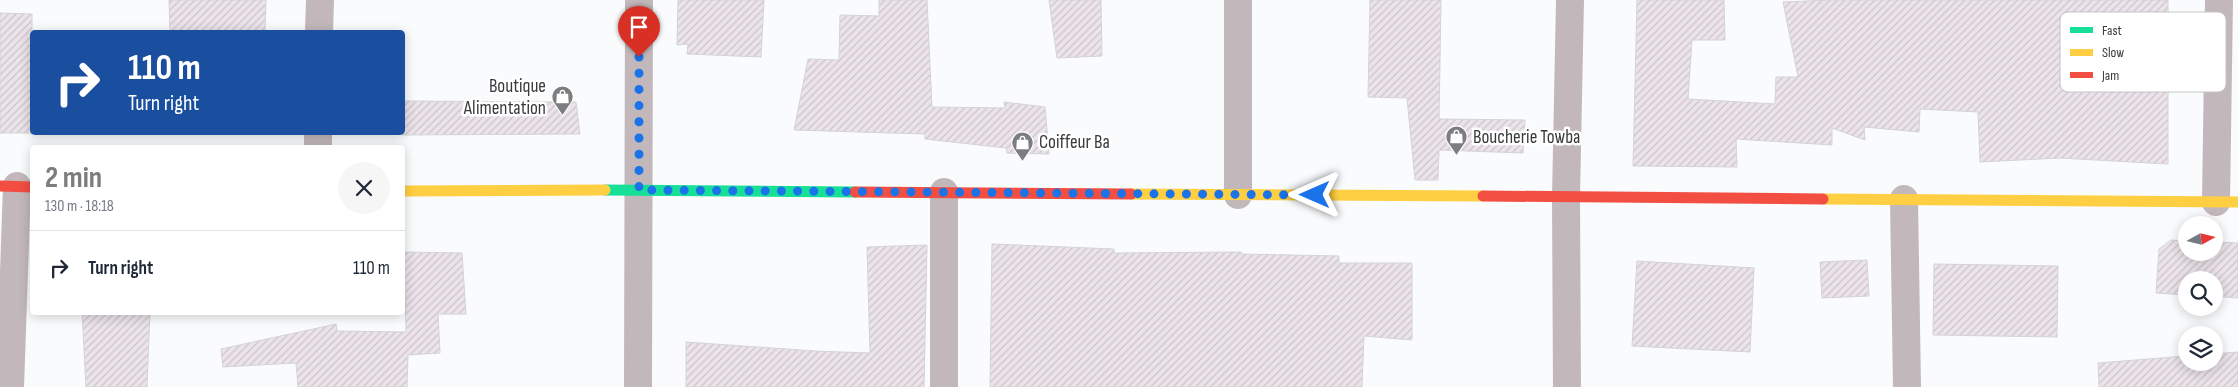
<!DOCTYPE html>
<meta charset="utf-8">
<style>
body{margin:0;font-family:"Sofia Sans Condensed",sans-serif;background:#f6f6f7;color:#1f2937;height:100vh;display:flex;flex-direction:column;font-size:19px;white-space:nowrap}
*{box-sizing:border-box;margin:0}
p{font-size:16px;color:#747a83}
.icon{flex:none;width:28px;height:28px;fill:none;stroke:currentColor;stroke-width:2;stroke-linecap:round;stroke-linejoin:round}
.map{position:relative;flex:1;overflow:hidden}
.side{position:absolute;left:30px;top:145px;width:375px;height:170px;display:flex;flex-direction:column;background:#fff;border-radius:5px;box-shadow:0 2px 12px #0003}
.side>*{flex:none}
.banner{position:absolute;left:30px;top:30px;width:375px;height:105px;border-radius:5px;box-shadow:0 2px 12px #0003;background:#1a4fa0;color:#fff;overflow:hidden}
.needle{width:32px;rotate:82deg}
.tools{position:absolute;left:2178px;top:216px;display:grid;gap:10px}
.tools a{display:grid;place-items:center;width:45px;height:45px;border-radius:50%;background:#fff;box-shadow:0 2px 12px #0003;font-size:25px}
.pin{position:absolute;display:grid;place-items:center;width:42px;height:42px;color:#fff;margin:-51px -21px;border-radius:50% 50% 50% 0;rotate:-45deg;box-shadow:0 0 5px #0007}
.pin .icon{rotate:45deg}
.me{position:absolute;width:55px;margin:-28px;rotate:270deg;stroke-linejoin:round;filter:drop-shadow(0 0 4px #0008)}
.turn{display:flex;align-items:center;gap:18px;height:105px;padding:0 15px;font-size:22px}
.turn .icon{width:65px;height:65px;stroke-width:2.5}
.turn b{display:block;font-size:35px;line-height:42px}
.round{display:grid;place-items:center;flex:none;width:52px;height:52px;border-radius:26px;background:#f6f6f7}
.overview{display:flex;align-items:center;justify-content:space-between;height:85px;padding:0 15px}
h1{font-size:30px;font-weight:700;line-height:38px;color:#7c7d7f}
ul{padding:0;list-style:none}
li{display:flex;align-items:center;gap:15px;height:75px;padding:0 15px;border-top:1px solid #e0e1e3}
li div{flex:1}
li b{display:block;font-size:19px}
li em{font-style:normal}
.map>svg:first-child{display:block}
</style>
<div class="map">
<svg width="2238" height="387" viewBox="0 0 2238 387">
<defs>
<pattern id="building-hatch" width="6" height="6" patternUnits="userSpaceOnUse" patternTransform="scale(1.25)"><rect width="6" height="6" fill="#ece4ea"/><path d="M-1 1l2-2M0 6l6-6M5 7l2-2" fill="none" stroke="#cbc4ca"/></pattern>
</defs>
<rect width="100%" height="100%" fill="#f9fbfd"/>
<g fill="url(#building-hatch)" stroke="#d4d3d5">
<polygon points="169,0 266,0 265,32 170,32"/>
<polygon points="678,0 764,0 761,57 687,54 688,44 677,45"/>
<polygon points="879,0 927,0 932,107 1005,108 1004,102 1045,107 1049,154 1007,153 1006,148 925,139 925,134 794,130 808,59 839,60 840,15 879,16"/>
<polygon points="1049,0 1101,0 1102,56 1057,58"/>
<polygon points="1370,0 1441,0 1439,119 1525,120 1523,153 1439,150 1438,180 1415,180 1407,98 1368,97"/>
<polygon points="1637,0 1724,0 1725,40 1692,40 1688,99 1775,104 1776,77 1798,77 1783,2 1830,0 2168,0 2168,164 2060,158 1980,162 1978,112 1920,109 1919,132 1864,127 1865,140 1832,128 1832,145 1736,139 1737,167 1633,166"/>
<polygon points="0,13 32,14 32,133 0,133"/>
<polygon points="402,101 576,102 580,134 402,135"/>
<polygon points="2171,240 2186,241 2186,252 2214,252 2214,242 2238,243 2238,298 2214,296 2214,280 2186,280 2186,295 2156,293 2159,249"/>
<polygon points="992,244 1114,249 1114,253 1241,252 1241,254 1339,256 1339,263 1412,263 1412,340 1364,336 1362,387 990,387"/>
<polygon points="927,245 924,387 686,387 686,342 815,351 870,353 867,247"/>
<polygon points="404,252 462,253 466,314 438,314 440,353 408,355 407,387 298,387 296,363 223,367 221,349 336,324 337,331 406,332"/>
<polygon points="1867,260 1869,296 1822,298 1820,262"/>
<polygon points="1637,261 1754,268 1750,352 1632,346"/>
<polygon points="1934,264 2058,266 2057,337 1933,335"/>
<polygon points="82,312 150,312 147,387 86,387"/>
<polygon points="2238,352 2238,387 2099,387 2098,363 2186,356 2186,362 2214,362 2214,354"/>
</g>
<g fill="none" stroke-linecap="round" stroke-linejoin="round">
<g stroke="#c2b7bb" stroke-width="28">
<polyline points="1238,0 1238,195"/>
<polyline points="319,32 320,0"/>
<polyline points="318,148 318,132"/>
<polyline points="1904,199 1907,387"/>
<polyline points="2216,202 2219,0"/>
<polyline points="10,387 17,186"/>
<polyline points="638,387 639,0"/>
<polyline points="944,387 944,192"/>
<polyline points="1567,387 1566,197 1570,0"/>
</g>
<polyline stroke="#16e098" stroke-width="11" points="605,190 855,192"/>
<g stroke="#ffcf43" stroke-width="11">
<polyline points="402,191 605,190"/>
<polyline points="1131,194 1483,196"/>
<polyline points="1823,199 2238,202"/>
</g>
<g stroke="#f24e42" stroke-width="11">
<polyline points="0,186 32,187"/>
<polyline points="855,192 1131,194"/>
<polyline points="1483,196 1823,199"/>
</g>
</g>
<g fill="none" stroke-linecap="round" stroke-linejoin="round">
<polyline stroke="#1a73e8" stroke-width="9" stroke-dasharray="0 16.2" points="639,57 639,190 1315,195"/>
</g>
<defs>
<symbol id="shop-pin" viewBox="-11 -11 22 30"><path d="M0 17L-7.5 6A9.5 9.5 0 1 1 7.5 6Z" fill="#7c7d7f" stroke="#fff"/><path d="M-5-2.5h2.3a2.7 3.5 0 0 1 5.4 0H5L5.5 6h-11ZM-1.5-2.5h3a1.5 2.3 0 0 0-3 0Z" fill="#fff"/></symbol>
</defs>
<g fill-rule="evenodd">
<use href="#shop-pin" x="550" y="84" width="25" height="34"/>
<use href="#shop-pin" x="1444" y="124" width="25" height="34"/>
<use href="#shop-pin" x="1010" y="130" width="25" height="34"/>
</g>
<g text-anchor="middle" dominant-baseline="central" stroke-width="5" stroke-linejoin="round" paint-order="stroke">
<g font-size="19" fill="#38393b" stroke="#fff" text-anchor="start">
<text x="546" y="86" text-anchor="end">Boutique<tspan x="546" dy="22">Alimentation</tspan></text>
<text x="1473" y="137">Boucherie Towba</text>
<text x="1039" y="142">Coiffeur Ba</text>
</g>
</g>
<rect x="2060" y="12" width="166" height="80" rx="8" fill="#fff" stroke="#c3c4c4" stroke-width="1"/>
<rect x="2070" y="27" width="23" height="6" fill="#16e098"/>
<rect x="2070" y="49" width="23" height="7" fill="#ffcf43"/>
<rect x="2070" y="72" width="23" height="6" fill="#f24e42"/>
<g font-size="14" fill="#38393b">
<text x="2102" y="35">Fast</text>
<text x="2102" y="57">Slow</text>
<text x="2102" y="80">Jam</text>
</g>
</svg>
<div class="tools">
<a><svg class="needle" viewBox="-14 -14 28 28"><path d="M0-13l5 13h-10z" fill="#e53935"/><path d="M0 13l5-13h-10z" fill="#747a83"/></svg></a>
<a><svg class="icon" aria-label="search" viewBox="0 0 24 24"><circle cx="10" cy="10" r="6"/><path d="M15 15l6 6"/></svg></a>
<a><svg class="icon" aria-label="layers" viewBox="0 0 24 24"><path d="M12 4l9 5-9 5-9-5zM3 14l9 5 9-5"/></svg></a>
</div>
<div class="pin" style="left:639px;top:57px;background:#d93025"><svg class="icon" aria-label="arrive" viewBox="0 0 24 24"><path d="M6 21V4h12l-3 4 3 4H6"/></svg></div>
<svg class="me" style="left:1315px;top:195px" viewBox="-20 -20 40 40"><path d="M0-17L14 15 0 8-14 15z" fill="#1a73e8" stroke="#fff" stroke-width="4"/></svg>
<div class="banner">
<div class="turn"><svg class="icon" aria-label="right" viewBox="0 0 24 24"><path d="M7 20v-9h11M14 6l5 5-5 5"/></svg><div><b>110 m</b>Turn right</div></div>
</div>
<section class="side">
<div class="overview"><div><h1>2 min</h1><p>130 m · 18:18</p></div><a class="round"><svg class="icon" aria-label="close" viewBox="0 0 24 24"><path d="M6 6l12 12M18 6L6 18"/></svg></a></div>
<ul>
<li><svg class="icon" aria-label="right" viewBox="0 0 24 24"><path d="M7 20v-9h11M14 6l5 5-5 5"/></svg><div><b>Turn right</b></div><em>110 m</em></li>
</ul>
</section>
</div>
